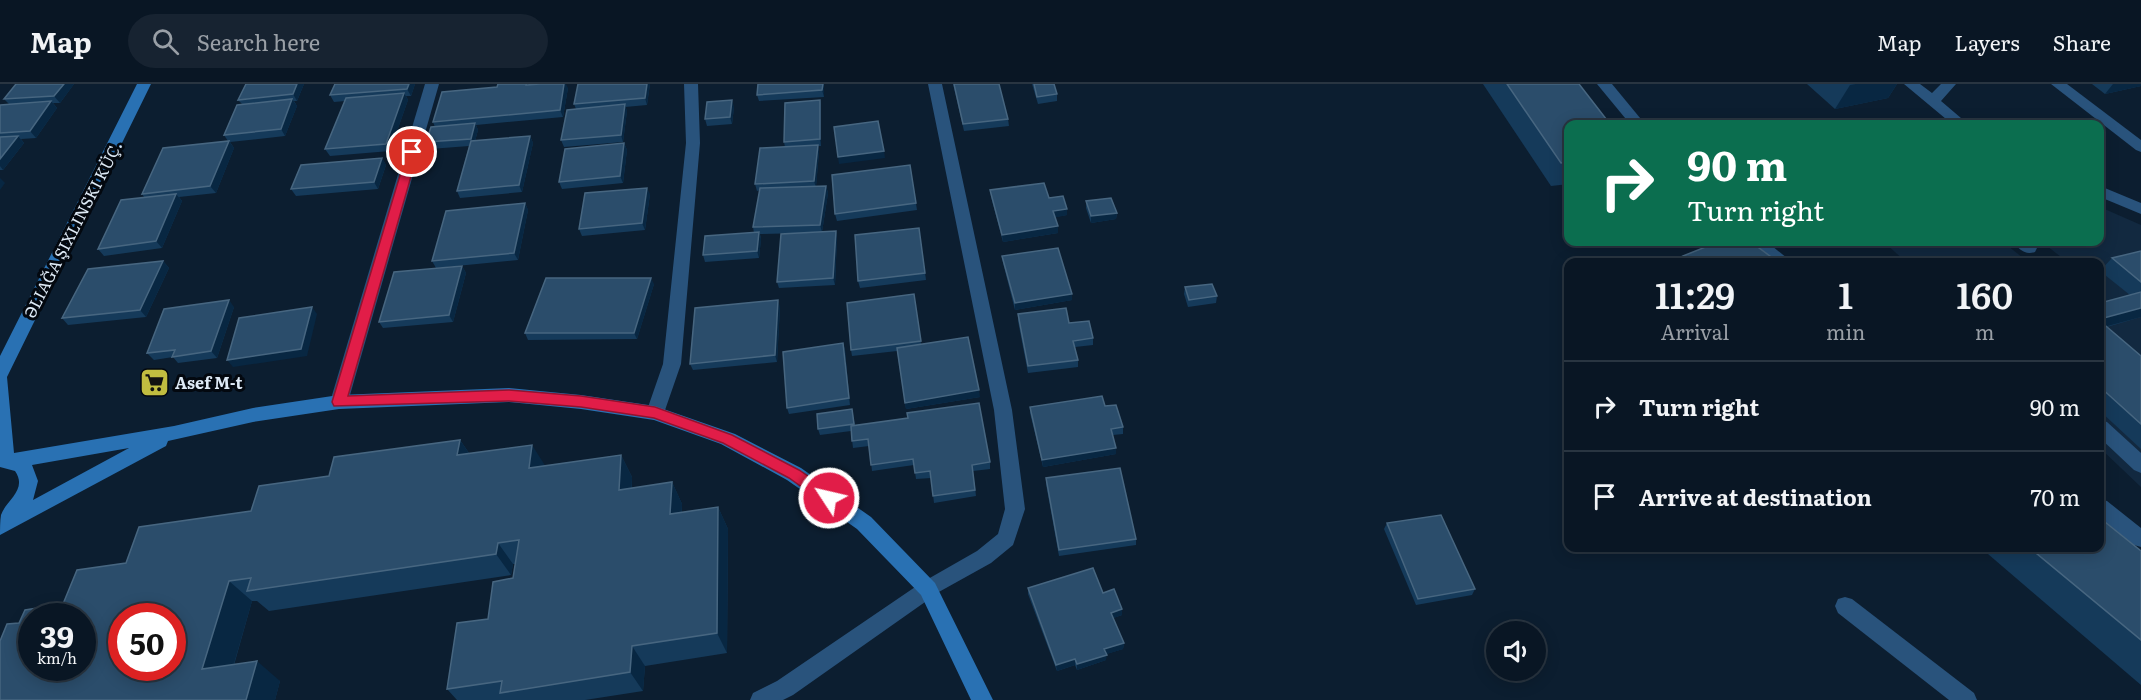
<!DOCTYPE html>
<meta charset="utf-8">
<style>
body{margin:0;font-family:Literata,serif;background:#172331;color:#f1f3f6;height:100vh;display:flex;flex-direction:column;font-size:22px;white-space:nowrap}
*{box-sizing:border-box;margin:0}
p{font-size:20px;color:#999fa6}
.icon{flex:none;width:33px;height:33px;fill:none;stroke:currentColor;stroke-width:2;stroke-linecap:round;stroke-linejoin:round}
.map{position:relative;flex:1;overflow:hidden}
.side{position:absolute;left:1564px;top:174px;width:540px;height:294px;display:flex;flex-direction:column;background:#091624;border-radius:12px;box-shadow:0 3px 15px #0003,0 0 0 2px #293541}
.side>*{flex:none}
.top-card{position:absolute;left:1564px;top:36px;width:540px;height:126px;border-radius:12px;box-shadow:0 3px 15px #0003,0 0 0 2px #293541;background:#0b6e4f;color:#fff;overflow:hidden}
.fabs{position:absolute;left:1486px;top:537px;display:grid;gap:12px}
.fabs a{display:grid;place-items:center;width:60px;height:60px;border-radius:50%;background:#091624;box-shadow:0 3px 15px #0003,0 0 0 2px #293541;font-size:30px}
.speed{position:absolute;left:18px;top:519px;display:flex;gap:12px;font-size:30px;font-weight:700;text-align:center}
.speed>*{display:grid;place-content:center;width:78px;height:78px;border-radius:50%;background:#091624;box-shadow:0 3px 15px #0003,0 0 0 2px #293541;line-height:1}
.speed small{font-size:15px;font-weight:400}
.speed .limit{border:9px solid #d22;background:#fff;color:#111}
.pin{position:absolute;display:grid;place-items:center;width:51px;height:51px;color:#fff;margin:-26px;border:3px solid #fff;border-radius:50%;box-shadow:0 2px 6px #0007}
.me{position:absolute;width:66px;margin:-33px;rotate:305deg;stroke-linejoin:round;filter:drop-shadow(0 0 4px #0008)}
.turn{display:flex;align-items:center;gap:21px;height:126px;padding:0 24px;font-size:27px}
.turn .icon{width:78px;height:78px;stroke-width:2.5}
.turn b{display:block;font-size:42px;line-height:51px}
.eta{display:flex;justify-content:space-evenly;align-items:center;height:102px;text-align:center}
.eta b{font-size:36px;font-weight:600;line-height:42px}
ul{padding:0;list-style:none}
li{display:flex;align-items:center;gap:18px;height:90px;padding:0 24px;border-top:2px solid #293541}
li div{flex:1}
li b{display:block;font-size:22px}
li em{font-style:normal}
header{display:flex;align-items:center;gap:36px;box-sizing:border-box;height:84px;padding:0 30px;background:#091624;border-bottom:2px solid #293541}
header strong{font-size:28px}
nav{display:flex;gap:33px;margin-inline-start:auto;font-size:21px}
.search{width:420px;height:54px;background:#172331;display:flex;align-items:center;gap:15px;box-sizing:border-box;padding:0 21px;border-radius:33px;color:#999fa6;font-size:22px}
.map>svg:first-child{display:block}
</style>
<header>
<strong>Map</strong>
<div class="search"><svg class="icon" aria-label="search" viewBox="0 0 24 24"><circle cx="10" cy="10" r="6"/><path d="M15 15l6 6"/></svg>Search here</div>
<nav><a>Map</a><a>Layers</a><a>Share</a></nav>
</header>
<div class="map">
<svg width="2141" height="616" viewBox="0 0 2141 616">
<rect width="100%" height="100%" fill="#0c1e30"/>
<g fill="#122940">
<polygon points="2100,123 2141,141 2141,403 2100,364 2100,178 2043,178 2061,173 2042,158 2100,158"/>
<polygon points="1884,158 2003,158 2028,178 1906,178"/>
</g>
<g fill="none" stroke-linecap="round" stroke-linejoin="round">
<g fill="#29537c" fill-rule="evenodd">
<polygon points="1597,0 1612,0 1645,40 1630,40"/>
<polygon points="1904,0 1920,0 1932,9 1941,0 1956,0 1941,17 1968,40 1952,40"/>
<polygon points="2051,0 2067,0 2141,56 2141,68 2136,66"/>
<polygon points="2100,102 2141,119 2141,130 2100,113"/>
<polygon points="1749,158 1767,158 1792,178 1773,178"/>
<path d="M2014,158h18l5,6 -2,4c-10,3 -16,-2 -21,-10z"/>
<polygon points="2100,336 2107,338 2141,369 2141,389 2134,386 2100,354"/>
<polygon points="2100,415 2107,417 2141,444 2141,463 2134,461 2100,434"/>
<polygon points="928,496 935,499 938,505 935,511 793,611 783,616 750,616 753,609 777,597 921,499"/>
<polygon points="1845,513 1852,515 1974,609 1977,616 1949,616 1838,529 1835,522 1838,515"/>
</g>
<g fill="#29537c" fill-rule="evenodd">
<polygon points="425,0 439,0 348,318 345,323 339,325 333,323 330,318"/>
<polygon points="684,0 698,0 700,59 681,280 664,329 661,334 655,336 649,334 646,329 663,280 686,59"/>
<polygon points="928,0 942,0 1012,326 1025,425 1013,461 991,479 928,514 921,511 918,505 921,499 977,467 998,450 1005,425 994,326"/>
</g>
<path fill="#2971b3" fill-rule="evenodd" d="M137,0h14l-144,293 7,76 160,-27 79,-18 86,-13 170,-7 72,7 74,11 80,28 66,34 70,49 64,66 58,117h-22l-50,-105 -64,-66 -70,-49 -66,-36 -67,-24 -73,-11 -72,-7 -170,7 -86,13 -85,19 -2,5 -166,89c0,-6 0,-14 1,-20 5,-15 27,-25 14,-44l-15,-4v-111zM129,364l-96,52 5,-19 -6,-16z"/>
</g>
<g fill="#153a5a">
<polygon points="16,0 74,0 60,19 53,19 57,24 36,54 21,55 24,59 3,86 0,86 0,21 9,20 4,15"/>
<polygon points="246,0 304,0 297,17 294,17 297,22 285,52 230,58 234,64 216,109 179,113 182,117 162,164 104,172 98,165 144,113 142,110 228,57 224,51 242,20 238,16"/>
<polygon points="415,0 411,12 406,12 408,16 390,67 330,72 325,65 345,17 334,18 330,11"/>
<polygon points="650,0 647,21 625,23 627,27 623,58 564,63 561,56 576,25 574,20"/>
<polygon points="824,0 824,13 759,17 757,11"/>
<polygon points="953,0 1002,0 999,0 1008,35 1009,42 964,47"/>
<polygon points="1032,0 1054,0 1057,10 1057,17 1038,20"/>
<polygon points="1483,0 1579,0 1569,40 1569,100 1551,102"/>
<polygon points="1807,0 1897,0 1888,14 1835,25"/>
<polygon points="2092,0 2141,0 2141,2 2105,10"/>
<polygon points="531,1 568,4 563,33 476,41 478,46 475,57 530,52 533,59 522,108 460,114 457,107 469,62 430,65 426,58 435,43 433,38"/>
<polygon points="820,16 821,23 821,62 818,62 819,68 816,102 826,102 828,109 822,148 836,147 837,154 835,201 779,204 777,198 803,149 760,150 761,155 759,174 705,178 703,171 754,149 753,143 760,106 757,107 755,100 785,63 784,58"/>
<polygon points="734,23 732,40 707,42 705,35"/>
<polygon points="624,59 627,66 623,99 562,105 559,98"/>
<polygon points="382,74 386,81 378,105 296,112 291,105"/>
<polygon points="910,81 917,126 837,137 835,130"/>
<polygon points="990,106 1049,114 1067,125 1067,131 1055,133 1058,142 1058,149 1003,158 991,113"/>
<polygon points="650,110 645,146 582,152 579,145"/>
<polygon points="1086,117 1117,129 1116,135 1091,139 1086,124"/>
<polygon points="525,119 528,126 518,176 436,184 432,177"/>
<polygon points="919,144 926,196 860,204 858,197"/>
<polygon points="2141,167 2141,233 2107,243 2141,272 2141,365 2100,327 2100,219 2130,211 2100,187 2112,174"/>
<polygon points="1002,172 1072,216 1015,226 1003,179"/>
<polygon points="1683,172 1778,178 1680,178"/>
<polygon points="163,177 169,184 146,233 68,241 62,234"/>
<polygon points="462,182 466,189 453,238 383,244 379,238"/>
<polygon points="654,200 637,255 528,256 525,249"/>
<polygon points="1185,203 1217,212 1216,219 1188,223 1184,210"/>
<polygon points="914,210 921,260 980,313 906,325 897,267 852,272 851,266"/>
<polygon points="234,223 217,274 178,279 173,273 154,276 147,269"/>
<polygon points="780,223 777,278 693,286 690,280"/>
<polygon points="1018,230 1069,239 1093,254 1093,261 1075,263 1078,276 1078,283 1028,289 1018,237"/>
<polygon points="843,259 845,266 850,321 789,330 787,324"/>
<polygon points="1105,322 1123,343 1123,350 1113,351 1116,370 1043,383 1030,329 1030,323"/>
<polygon points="852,325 855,342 990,378 990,385 973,387 976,412 934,419 931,394 916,395 914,381 872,387 869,362 853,364 851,347 820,351 818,345"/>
<polygon points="460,356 469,369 545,382 621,371 632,393 632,404 672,398 682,420 682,429 718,423 728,445 727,569 645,582 643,607 585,616 457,616 447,605 488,535 513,494 515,480 513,480 511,491 269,527 257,517 252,517 234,581 280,597 275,616 0,616 19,539 63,520 126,479 251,427 329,392"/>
<polygon points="1046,394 1136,455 1136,461 1059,472 1046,400"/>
<polygon points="1387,439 1475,505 1472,511 1416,521 1384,445"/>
<polygon points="1981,464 2100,464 2141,467 2141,601"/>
<polygon points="1028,504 1103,509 1122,525 1122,531 1113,534 1124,559 1123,565 1106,570 1106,576 1077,586 1075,581 1057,587 1028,510"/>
</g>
<g fill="#082742">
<polygon points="64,0 74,0 60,19 54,12"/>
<polygon points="297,0 304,0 297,17 293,10"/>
<polygon points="409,0 415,0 411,12 407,5"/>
<polygon points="564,0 566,0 568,4 563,33 560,26"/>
<polygon points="647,0 650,0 647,21 645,14"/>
<polygon points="823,0 824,0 824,13 822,6"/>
<polygon points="1856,0 1897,0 1888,14 1835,25 1850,1"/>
<polygon points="2113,0 2141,0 2141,2 2105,10"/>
<polygon points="404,9 408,16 390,67 386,60"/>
<polygon points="292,15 297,22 285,52 281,45"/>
<polygon points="732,16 734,23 732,40 730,33"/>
<polygon points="820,16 821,23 821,62 820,55"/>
<polygon points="51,17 57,24 36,54 30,47"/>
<polygon points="625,20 627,27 623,58 621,51"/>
<polygon points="475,39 478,46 474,61 471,55"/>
<polygon points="18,52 24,59 3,86 0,82 0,75"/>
<polygon points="530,52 533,59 522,108 519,101"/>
<polygon points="229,57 234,64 216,109 210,102"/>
<polygon points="624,59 627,66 623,99 620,92"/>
<polygon points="818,61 819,68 816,104 814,97"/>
<polygon points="884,67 885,74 839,80 838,73"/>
<polygon points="382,74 386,81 378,105 374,98"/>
<polygon points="0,94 5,99 0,106"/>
<polygon points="826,102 828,109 822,148 820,141"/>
<polygon points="647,104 650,110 645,146 642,139"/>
<polygon points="176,110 182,117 162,164 156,157"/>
<polygon points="525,119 528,126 518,176 514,169"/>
<polygon points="1067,125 1067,131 1053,134 1053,127"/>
<polygon points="1117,129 1116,135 1091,139 1091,132"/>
<polygon points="1058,142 1058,149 1003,158 1002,151"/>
<polygon points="836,147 837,154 835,201 833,194"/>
<polygon points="759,148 761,155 759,174 757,167"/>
<polygon points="163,177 169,184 146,233 140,226"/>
<polygon points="462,182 466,189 453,238 449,231"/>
<polygon points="651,194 654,200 637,255 634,249"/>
<polygon points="1072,210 1072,216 1015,226 1015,219"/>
<polygon points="229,216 234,223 217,274 211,267"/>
<polygon points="778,216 780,223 777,278 775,271"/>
<polygon points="312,223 317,230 307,272 233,283 227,276"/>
<polygon points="2141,224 2141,233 2100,244 2100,235"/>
<polygon points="843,259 845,266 850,321 849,314"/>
<polygon points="979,306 980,313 906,325 905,319"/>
<polygon points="460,356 475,378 457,371"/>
<polygon points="532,361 546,383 529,384"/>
<polygon points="1116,364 1116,370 1043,383 1042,376"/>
<polygon points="621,371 632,393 631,428 619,406"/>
<polygon points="672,398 682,420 681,452 670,430"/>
<polygon points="718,423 728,445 727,569 717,549"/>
<polygon points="498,459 513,480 511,491 496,470"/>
<polygon points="229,497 252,517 227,604 202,585"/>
<polygon points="1122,525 1122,531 1111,535 1111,529"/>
<polygon points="1124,559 1123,565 1104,571 1104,565"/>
<polygon points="632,562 645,582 643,607 630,588"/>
<polygon points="1107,571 1106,576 1077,586 1077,580"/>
<polygon points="1075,575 1075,581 1057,587 1056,581"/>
<polygon points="257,577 280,597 275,616 246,616"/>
</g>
<g fill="#2b4d6b" stroke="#476680" stroke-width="1.5" fill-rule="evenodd">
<polygon points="16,0 64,0 54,12 4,15"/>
<polygon points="246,0 297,0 293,10 238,16"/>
<polygon points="335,0 409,0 407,5 330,11"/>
<polygon points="498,0 526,0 526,1 540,0 564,0 560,26 433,38 442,8 497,3"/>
<polygon points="578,0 647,0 645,14 574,20"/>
<polygon points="758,0 823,0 822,6 757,11"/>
<polygon points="954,0 999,0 1008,35 963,40"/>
<polygon points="1034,0 1054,0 1057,10 1037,13"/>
<polygon points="1507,0 1579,0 1610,40 1569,40 1569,78 1561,79"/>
<polygon points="404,9 386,60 325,65 346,14"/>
<polygon points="292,15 281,45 224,51 237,21"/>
<polygon points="732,16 730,33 705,35 707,18"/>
<polygon points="820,16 820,55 784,58 785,19"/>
<polygon points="51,17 30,47 0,49 0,21"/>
<polygon points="625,20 621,51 561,56 567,26"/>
<polygon points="878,37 884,67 838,73 834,43"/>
<polygon points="475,39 471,55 426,58 431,43"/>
<polygon points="18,52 0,75 0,53"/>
<polygon points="530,52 519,101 457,107 471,57"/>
<polygon points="229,57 210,102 142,110 163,64"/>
<polygon points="624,59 620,92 559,98 565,65"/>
<polygon points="818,61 814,97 755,100 760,64"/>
<polygon points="382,74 374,98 291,105 301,81"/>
<polygon points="910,81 916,119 835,130 832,91"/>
<polygon points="1044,99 1049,114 1063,112 1067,125 1053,127 1058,142 1002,151 990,106"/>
<polygon points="826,102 820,141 753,143 760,104"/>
<polygon points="647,104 642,139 579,145 585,109"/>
<polygon points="176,110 156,157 98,165 121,116"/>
<polygon points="1111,114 1117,129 1091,132 1086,117"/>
<polygon points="525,119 514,169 432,177 446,127"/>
<polygon points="919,144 925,189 858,197 855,151"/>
<polygon points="836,147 833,194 777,198 781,150"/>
<polygon points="759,148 757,167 703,171 705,152"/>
<polygon points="1718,158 1751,158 1778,178 1691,178 1683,172"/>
<polygon points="1058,164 1072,210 1015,219 1002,172"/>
<polygon points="2141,167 2141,198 2112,174"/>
<polygon points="163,177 140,226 62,234 88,185"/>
<polygon points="462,182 449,231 379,238 394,188"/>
<polygon points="546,194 651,194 634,249 525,249"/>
<polygon points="1212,200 1217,212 1189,216 1185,203"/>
<polygon points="2141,208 2141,224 2100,235 2100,219"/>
<polygon points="914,210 921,257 851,266 847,219"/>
<polygon points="229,216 211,267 172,273 175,266 147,269 164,225"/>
<polygon points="778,216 775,271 690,280 695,224"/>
<polygon points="312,223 301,265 227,276 239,234"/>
<polygon points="1066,224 1069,239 1089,237 1093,254 1073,257 1078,276 1028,282 1018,230"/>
<polygon points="2100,237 2141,272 2141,340 2100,303"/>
<polygon points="968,253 979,306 905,319 897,264"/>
<polygon points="843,259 849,314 787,324 783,268"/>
<polygon points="1102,312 1105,322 1116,321 1123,343 1111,345 1116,364 1042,376 1030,323"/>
<polygon points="979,319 990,378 972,381 975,406 933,412 930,387 915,389 913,375 871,381 868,355 852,357 851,342 908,334 907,329"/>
<polygon points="852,325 854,340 818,345 817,330"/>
<path d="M460,356l-3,15 75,-10 -3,23 92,-13 -2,35 53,-8 -2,32 48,-7 -1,126 -85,13 -2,26 -130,21 2,-12 -55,8 10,-66 31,-4 5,-37 20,-4 6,-38 -21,3 -2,11 -249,37 4,-13 -22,3 -27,88 55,-8 -11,39h-246v-59l7,-17 12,-1 6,-13 38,-6 14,-34 49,-7 13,-36 112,-16 8,-25 70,-10 5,-19zM32,532h50v52h-50zM122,532h50v52h-50z"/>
<polygon points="1120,384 1136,455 1059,466 1046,394"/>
<polygon points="1441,431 1475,505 1418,515 1387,439"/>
<polygon points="2100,434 2141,467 2141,556 2030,464 2100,464"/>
<polygon points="1093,484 1103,509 1114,505 1122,525 1111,529 1124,559 1104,565 1107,571 1077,580 1075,575 1056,581 1028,504"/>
</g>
<polygon fill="#e11d48" stroke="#92132f" stroke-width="1.5" points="412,64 418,68 348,312 509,306 581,312 655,323 732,351 799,386 834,410 836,414 834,419 824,419 789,394 723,359 654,334 581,323 509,317 334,322 332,318 407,68"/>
<defs>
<symbol id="supermarket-square" viewBox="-11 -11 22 22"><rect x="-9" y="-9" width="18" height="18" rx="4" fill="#c1bd40" stroke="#03080f"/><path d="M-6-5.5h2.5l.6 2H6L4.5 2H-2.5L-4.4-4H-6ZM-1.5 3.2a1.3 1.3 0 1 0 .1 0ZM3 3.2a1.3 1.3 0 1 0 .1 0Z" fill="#111"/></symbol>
</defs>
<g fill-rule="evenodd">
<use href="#supermarket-square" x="138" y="282" width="33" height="33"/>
</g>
<g text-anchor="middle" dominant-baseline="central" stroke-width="6" stroke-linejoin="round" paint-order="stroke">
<g font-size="16" fill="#deeaf6" stroke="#03080f">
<text transform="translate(72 145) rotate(-63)">ƏLIAĞA ŞIXLINSKI KÜÇ.</text>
</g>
<g font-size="16" font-weight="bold" fill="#deeaf6" stroke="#03080f" text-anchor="start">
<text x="175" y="298">Asef M-t</text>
</g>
</g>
</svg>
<div class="fabs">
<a><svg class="icon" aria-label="sound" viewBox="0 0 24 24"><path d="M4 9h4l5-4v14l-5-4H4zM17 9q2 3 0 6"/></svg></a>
</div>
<div class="speed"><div>39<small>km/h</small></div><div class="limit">50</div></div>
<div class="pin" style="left:412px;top:68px;background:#d93025"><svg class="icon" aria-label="arrive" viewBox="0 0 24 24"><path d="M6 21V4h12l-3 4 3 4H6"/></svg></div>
<svg class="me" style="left:829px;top:414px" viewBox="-20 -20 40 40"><circle r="17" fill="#e11d48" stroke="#fff" stroke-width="3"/><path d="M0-11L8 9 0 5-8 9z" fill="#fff"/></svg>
<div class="top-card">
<div class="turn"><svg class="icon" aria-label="right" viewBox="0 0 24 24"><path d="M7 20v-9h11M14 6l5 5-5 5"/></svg><div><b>90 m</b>Turn right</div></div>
</div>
<section class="side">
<div class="eta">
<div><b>11:29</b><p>Arrival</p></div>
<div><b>1</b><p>min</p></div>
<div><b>160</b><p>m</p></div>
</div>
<ul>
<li><svg class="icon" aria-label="right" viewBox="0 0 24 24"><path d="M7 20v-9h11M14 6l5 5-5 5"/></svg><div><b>Turn right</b></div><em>90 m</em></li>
<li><svg class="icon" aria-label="arrive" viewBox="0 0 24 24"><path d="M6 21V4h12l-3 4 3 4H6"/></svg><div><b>Arrive at destination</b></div><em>70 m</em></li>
</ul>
</section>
</div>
